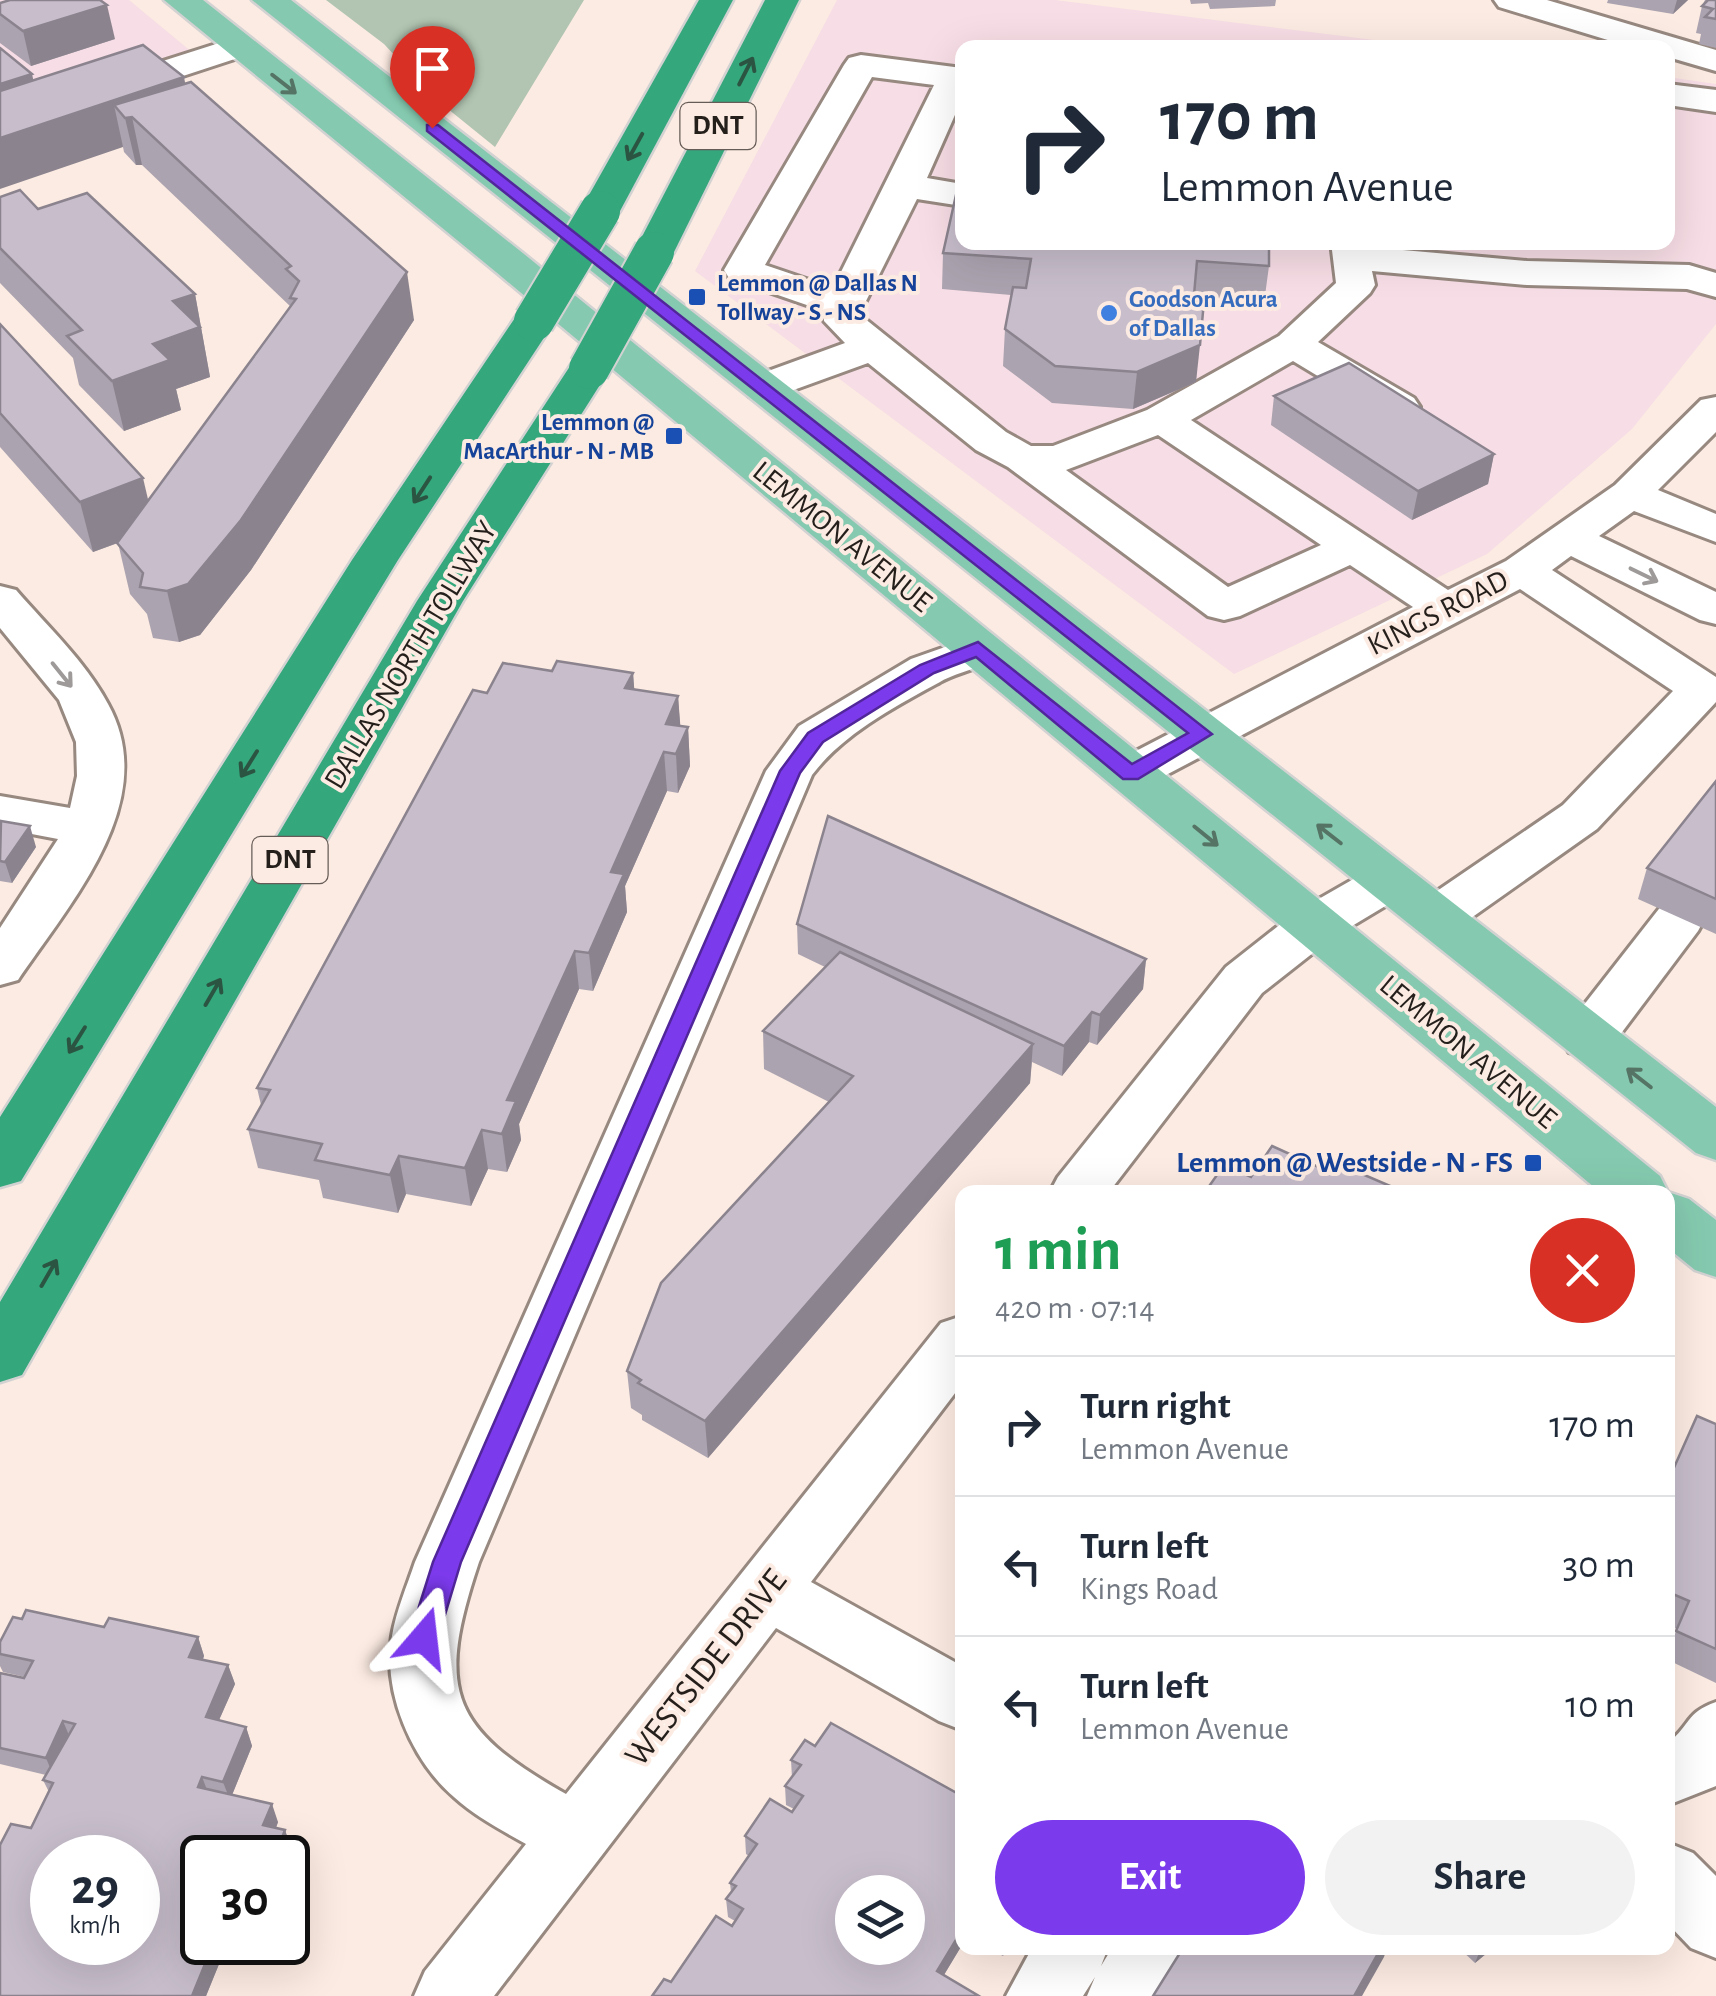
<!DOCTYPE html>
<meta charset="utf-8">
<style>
body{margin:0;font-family:"Alegreya Sans",sans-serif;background:#f2f2f3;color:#1f2937;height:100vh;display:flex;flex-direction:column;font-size:38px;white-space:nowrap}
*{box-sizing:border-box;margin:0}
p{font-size:32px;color:#747a83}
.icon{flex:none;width:55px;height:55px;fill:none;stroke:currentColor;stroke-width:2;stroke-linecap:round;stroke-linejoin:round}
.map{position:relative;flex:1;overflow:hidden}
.panel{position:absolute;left:955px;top:1185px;width:720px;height:770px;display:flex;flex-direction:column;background:#fff;border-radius:20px;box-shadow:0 10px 40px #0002}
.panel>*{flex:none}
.guide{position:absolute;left:955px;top:40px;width:720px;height:210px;border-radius:20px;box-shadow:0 10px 40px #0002;background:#fff;color:#1f2937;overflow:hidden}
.controls{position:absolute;left:835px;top:1875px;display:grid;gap:20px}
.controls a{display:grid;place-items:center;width:90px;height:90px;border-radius:50%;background:#fff;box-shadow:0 10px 40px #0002;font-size:50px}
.speed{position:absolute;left:30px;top:1835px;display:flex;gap:20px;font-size:50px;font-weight:700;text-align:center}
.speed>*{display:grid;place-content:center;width:130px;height:130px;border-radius:50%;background:#fff;box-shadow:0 10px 40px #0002;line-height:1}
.speed small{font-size:25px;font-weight:400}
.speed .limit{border:5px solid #111;border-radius:15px;background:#fff;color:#111}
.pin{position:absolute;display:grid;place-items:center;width:85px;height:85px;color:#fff;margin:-102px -42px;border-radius:50% 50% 50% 0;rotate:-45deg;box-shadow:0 0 10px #0007}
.pin .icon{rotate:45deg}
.me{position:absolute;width:110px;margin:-55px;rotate:17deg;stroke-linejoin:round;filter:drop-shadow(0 0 8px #0008)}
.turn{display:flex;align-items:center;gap:35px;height:210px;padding:0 40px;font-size:45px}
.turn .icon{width:130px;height:130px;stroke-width:2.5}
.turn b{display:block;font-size:70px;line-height:85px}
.round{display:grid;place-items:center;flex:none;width:105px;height:105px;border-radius:52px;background:#f2f2f3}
.headline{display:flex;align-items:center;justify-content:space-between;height:170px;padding:0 40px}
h1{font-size:60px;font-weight:700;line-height:75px;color:#1e9e55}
.primary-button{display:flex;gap:20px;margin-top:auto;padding:20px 40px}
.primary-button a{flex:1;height:115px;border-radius:60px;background:#7c3aed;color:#fff;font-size:40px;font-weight:700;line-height:115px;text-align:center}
.primary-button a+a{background:#f2f2f3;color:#1f2937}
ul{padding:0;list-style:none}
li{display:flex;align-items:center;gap:30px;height:140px;padding:0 40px;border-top:2px solid #e0e1e3}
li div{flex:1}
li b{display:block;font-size:38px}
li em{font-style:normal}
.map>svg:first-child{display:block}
</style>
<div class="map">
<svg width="1716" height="1996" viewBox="0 0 1716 1996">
<rect width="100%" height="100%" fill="#fcebe2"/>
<g fill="#f7dde5">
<polygon points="0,0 129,0 210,67 0,135"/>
<polygon points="837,0 1055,0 1431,47 962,48 962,242 1668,242 1668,77 1716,84 1716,324 1632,429 1487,554 1234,674 695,271"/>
</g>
<polygon fill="#b2c5b2" points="326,0 584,0 495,147 432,96 384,44"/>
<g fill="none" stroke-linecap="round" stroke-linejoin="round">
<defs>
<g id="minor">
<polygon points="1494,0 1547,0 1716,50 1716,71 1668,57 1668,48 1634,48 1499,7"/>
<polygon points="238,37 250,40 255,47 250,54 0,136 0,113"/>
<path d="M861,55l101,13v31l-35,79 35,6v22l-45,-7 -53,106v13l142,114 25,14h22l94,-36 132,-74 57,-53 -5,-41h38v5l158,14 162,4 27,8v24l-29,-8 -160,-4 -155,-14 3,14 -5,8 -52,49 96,56 6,9 -6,9 -15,3 -15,-3 -91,-55 -102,59 257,170 58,-29 109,-76 86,-85 15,-3v35l-58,58 58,24v28l-82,-31 -35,25 117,56v32l-16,-4 -129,-64 -19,14 164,107v25l-119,127 -143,101 -18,5 -18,-5 -7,-13 7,-13 145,-99 110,-114 -153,-102 -373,196 -17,5 -17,-5 -7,-11 7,-11 300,-156 -63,-42 -110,51 -16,4 -16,-4 -200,-149 -32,-17 -108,-87 -91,33 -14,3 -14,-3 -6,-9 6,-9 96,-35 -21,-22v-10l-95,-33 -5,-8 120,-205 5,-7zM872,77l62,8 -101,203 -68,-23zM1158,435l163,110 -93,42 -162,-117z"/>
<polygon points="1668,84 1716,90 1716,112 1668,105"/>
<path d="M0,586l16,4c32,37 69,71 92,114 54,97 -38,199 -90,276l-18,5v-57l58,-89 -58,-11v-32l70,12 7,-32 -1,-34 -17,-42 -59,-72z"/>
<path d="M979,635l16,4 7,10c-13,20 -42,21 -62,33 -46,25 -97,52 -128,93l-333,787c-42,126 -32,165 87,232l375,-471 21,-7v68l-151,198 151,84v64l-23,-9 -163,-93 -282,368h-80l11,-25 101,-127c-25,-14 -51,-28 -72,-47 -42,-36 -72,-105 -62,-161 4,-25 15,-50 23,-74l351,-791 33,-45 112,-67z"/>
<polygon points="1389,864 1407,869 1414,881 1407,893 1332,938 1262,993 1109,1192 1050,1192 1058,1177 1226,967 1296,912 1371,869"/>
<polygon points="1680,900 1698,905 1705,918 1698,931 1607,1052 1588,1057 1569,1052 1561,1038 1569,1024 1662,905"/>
<path d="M1716,1702v84l-48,19v-62c23,-18 17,-30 48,-41z"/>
<polygon points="1668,1843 1693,1853 1716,1876 1716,1958 1691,1948 1668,1924"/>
<polygon points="1032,1948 1108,1948 1101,1966 1112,1948 1186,1948 1163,1996 1087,1996 1095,1977 1083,1996 1006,1996"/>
</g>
<g id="major">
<polygon points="164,0 203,0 524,254 1660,1176 1668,1192 1689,1199 1716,1220 1716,1277 1695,1270 1668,1248 1668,1192 1600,1192 496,272"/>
<polygon points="252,0 291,0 1716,1107 1716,1160 1696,1153"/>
</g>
<g id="highway">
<polygon points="699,0 733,0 620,211 614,219 600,223 586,219 580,211"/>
<polygon points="765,0 799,0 674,252 668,260 654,264 640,260 634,252"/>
<polygon points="534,309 549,312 555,321 398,560 21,1181 0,1187 0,1117 352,560 519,312"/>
<polygon points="589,356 604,360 610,369 463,601 22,1375 0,1382 0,1302 417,601 574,360"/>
</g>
</defs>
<use href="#minor" stroke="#978980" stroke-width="6"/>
<use href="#major" stroke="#d3d2d2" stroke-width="5"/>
<use href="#highway" stroke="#d3d2d2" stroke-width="5"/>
<use href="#minor" fill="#fff" fill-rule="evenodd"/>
<use href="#major" fill="#85cab0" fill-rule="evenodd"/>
<use href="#highway" fill="#34a77c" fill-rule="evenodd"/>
<defs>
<g id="highway-bridge">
<polyline points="534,321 600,211"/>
<polyline points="589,369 654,252"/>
</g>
</defs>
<use href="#highway-bridge" stroke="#d3d2d2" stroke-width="44" stroke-linecap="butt"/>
<use href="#highway-bridge" stroke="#34a77c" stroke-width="40"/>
</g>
<g fill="#aba3af">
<polygon points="1190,0 1276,0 1275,6 1210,9 1208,3 1191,4"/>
<polygon points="1608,0 1688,0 1673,14 1607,3"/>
<polygon points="1705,0 1716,0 1716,48 1699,44 1701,34 1696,33 1702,6"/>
<polygon points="0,3 115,39 31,66 0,43"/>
<polygon points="33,80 185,84 414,320 251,570 200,635 179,642 153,638 147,614 130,594 118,543 93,552 0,447 0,324 149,501 291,307 142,165 136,165 124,152 123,147"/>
<polygon points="960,177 1269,266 1264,303 1199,298 1196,382 1133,409 1052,403 1003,366 1005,329 1011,295 942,289 943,253"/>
<polygon points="0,197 38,209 195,294 210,377 176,389 181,410 124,431 79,385 73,358 0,283"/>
<polygon points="1274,396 1494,454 1488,484 1412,520 1271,425"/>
<polygon points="552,671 633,673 634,689 678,696 680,726 688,727 690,766 678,793 667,791 625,886 627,912 593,991 579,989 519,1124 521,1140 507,1172 488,1169 471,1206 406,1194 398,1213 323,1198 319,1180 258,1168 248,1129 261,1105 257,1088 487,693"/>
<polygon points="1716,781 1716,934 1638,899 1647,868"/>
<polygon points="0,823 36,847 12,883 0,881"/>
<polygon points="797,924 1146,959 1143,989 1097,1045 1089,1042 1062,1076 1032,1062 1030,1083 708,1458 642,1420 642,1415 631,1408 627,1371 829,1102 764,1069 763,1031 825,967 798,954"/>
<polygon points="1716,1424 1716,1683 1668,1660 1668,1651 1677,1629 1668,1625 1668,1481"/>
<polygon points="22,1619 198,1637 204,1656 203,1660 228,1665 235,1684 219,1720 246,1727 252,1746 232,1795 278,1822 276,1828 285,1830 291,1848 288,1858 202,1858 202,1942 228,1942 206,1996 31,1828 49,1792 43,1780 46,1775 0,1764 0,1673 24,1678 25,1677 3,1672 0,1666 0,1642"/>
<polygon points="815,1746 962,1796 962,1945 944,1975 671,1982 735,1921 728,1917 726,1899 731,1892 730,1883 749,1856 746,1854 745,1836 792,1812 794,1809 786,1805 785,1786 792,1778 791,1760"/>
<polygon points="988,1948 1009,1948 1003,1956"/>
<polygon points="1459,1948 1493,1948 1475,1963"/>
</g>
<g fill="#8b848e">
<polygon points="1677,0 1688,0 1673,14"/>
<polygon points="107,5 115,39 31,66 23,31"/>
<polygon points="32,74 38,101 0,114 0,84"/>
<polygon points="184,77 193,124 132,117 142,165 136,165 125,118 114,105 123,147 0,189 0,138"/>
<polygon points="407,272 414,320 251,570 200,635 179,642 167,591"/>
<polygon points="195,294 210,377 176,389 181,410 124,431 112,381 153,344 173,301"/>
<polygon points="1200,345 1196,382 1133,409 1137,372"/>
<polygon points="1494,454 1488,484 1412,520 1418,491"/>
<polygon points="143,478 155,529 93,552 80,502"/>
<polygon points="633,673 636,711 625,688"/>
<polygon points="678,696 681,734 666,724"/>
<polygon points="688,727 690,766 678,793 676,754"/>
<polygon points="664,752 667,791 625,886 627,912 593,991 589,953 611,872"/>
<polygon points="30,826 36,847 12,883 5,862"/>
<polygon points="575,951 579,989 519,1124 521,1140 507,1172 502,1134 507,1100"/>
<polygon points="1146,959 1143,989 1097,1045 1100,1015"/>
<polygon points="1092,1012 1089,1042 1062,1076 1064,1046"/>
<polygon points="1033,1044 1030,1083 708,1458 705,1421"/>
<polygon points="482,1130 488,1169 471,1206 465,1168"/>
<polygon points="399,1156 406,1194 398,1213 390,1175"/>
<polygon points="198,1637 204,1656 195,1676 189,1657"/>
<polygon points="228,1665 235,1684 212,1736 206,1717"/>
<polygon points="63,1721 71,1740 54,1777 46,1758"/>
<polygon points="246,1727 252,1746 230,1800 223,1782"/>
<polygon points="202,1777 209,1795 198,1787"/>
<polygon points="272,1804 278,1822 270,1843 263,1825"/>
<polygon points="285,1830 291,1848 288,1858 274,1858"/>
<polygon points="962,1930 962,1945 936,1988 937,1971"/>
<polygon points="214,1942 228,1942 206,1996 192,1996"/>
<polygon points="1381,1948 1387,1948 1384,1957 1362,1996 1354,1996"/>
<polygon points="1481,1948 1493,1948 1475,1963"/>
</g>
<g fill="#c7bdcb" stroke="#8b848e" stroke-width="2.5" fill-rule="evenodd">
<polygon points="10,0 100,0 107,5 23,31 0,14 0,3"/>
<polygon points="1708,0 1716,0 1716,19 1705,17 1713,9 1702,6"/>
<polygon points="143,45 184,77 0,138 0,91"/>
<polygon points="0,48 32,74 0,84"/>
<polygon points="191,82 407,272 241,520 188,584 167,591 140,587 143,573 117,543 296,299 290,298 299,281 286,269 291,266 132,117 125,118 114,105"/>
<polygon points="960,177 962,178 962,242 1269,242 1269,266 1197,261 1194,295 1204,301 1200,345 1137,372 1055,366 1005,329 1013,287 1026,288 1031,259 943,253"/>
<polygon points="20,190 38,209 87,193 195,294 173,301 200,327 153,344 170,360 112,381 67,336 82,330 0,248 0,197"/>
<polygon points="0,324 143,478 80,502 0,413"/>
<polygon points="1349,363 1494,454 1418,491 1274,396"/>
<polygon points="557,661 633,673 625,688 678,696 666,724 688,727 676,754 664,752 611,872 624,874 589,953 575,951 507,1100 516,1101 502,1134 482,1130 465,1168 399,1156 390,1175 315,1160 322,1144 248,1129 270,1090 257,1088 473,690 487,693 503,663 552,671"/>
<polygon points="1716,781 1716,899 1647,868"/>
<polygon points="828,816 1146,959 1100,1015 1092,1012 1064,1046 797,924"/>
<polygon points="1,821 30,826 5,862 0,861"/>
<polygon points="840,952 1033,1044 705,1421 638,1383 641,1380 627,1371 661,1283 853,1076 763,1031"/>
<polygon points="1272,1146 1327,1171 1331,1165 1343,1171 1346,1167 1404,1192 1205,1192 1224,1165 1251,1177"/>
<polygon points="1697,1416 1716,1424 1716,1649 1676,1631 1689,1601 1668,1592 1668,1481"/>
<path d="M26,1610l78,17 5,-9 89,19 -9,20 39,8 -22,52 40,10 -23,55 -21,-5 -4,10 74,17 -9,21 22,5 -11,28h-72v84h12l-22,54h-192v-151l11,-21 20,4 22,-45 -10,-3 32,-56 -12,-3 -17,37 -46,-10v-75l24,5 9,-17 -33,-7v-12l13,-25 9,2zM52,1858h86v84h-86z"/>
<path d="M831,1723l131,73v134l-25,41 42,25h-327l12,-17 7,3 45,-66 16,10 11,-17 -17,-10 10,-13 -6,-3 27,-39 -12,-8 25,-37 22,13 11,-16 -18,-10 16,-21 -10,-5 14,-20 10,6zM852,1892h56v56h-56z"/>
<polygon points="1183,1948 1381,1948 1354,1996 1153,1996"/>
</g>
<defs><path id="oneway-shaft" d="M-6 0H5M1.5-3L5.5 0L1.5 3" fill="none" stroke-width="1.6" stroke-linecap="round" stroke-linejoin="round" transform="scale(2.5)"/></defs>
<g stroke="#2b5542">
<use href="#oneway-shaft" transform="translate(746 71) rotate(-63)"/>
<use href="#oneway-shaft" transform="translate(635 147) rotate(119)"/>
<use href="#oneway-shaft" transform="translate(422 490) rotate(123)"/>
<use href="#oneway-shaft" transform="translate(249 764) rotate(122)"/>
<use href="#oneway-shaft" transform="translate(213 992) rotate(-60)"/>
<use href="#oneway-shaft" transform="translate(77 1040) rotate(122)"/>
<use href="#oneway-shaft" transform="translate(49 1273) rotate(-60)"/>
</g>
<g stroke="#557466">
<use href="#oneway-shaft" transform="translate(284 84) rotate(38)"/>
<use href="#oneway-shaft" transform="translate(1329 834) rotate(-142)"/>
<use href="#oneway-shaft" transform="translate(1206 836) rotate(39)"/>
<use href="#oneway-shaft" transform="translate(1639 1078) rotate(-142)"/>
</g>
<g stroke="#9d9a99">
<use href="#oneway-shaft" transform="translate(1644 575) rotate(26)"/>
<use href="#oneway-shaft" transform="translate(62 675) rotate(51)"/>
</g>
<polygon fill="#7c3aed" stroke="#51269a" stroke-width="2.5" points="427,125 438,125 1212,734 1138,779 1123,779 976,657 934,673 823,742 800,773 461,1562 438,1638 433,1646 424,1650 414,1646 409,1638 433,1562 780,771 808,733 920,665 978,642 1132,764 1188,733 427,131"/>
<g fill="#1a4fb4" stroke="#fcebe2" stroke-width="4">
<rect x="687" y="287" width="20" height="20" rx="5"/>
<rect x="664" y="426" width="20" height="20" rx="5"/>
<rect x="1523" y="1153" width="20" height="20" rx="5"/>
</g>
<circle fill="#3f7fe0" stroke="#fcebe2" stroke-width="4" cx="1109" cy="313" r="10"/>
<g text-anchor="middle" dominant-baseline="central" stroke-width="8" stroke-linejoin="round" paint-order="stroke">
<g font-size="25" font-weight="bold" fill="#164399" stroke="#fcebe2" text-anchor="start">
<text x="717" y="283">Lemmon @ Dallas N<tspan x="717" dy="29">Tollway - S - NS</tspan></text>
<text x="654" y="422" text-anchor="end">Lemmon @<tspan x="654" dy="29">MacArthur - N - MB</tspan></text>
</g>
<g font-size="25" font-weight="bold" fill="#366cbe" stroke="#fcebe2" text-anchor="start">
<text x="1129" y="299">Goodson Acura<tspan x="1129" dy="29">of Dallas</tspan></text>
</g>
<g fill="#fcebe2" stroke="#665c57" stroke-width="2.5">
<rect x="680.5" y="103" width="75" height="46" rx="8"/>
<rect x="252.5" y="837" width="75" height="46" rx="8"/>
</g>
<g font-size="28" font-weight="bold" fill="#251f1c">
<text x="718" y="126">DNT</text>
<text x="290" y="860">DNT</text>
</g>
<g font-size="30" fill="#251f1c" stroke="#fcebe2">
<text transform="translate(842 537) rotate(39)">LEMMON AVENUE</text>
<text transform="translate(1438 613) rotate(-27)">KINGS ROAD</text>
<text transform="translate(411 655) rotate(-59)">DALLAS NORTH TOLLWAY</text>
<text transform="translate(1468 1052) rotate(40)">LEMMON AVENUE</text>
</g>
<g font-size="30" font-weight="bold" fill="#164399" stroke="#fcebe2" text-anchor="end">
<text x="1513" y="1163">Lemmon @ Westside - N - FS</text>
</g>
<g font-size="35" fill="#251f1c" stroke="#fcebe2">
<text transform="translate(706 1668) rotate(-52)">WESTSIDE DRIVE</text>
</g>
</g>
</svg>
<div class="controls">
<a><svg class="icon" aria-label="layers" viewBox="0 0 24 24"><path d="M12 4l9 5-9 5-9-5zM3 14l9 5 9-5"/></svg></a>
</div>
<div class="speed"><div>29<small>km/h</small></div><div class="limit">30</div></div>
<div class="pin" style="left:432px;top:128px;background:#d93025"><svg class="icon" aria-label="arrive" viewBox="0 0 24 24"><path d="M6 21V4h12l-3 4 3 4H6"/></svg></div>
<svg class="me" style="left:424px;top:1638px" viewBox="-20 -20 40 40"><path d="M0-17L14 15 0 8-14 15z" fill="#7c3aed" stroke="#fff" stroke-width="4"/></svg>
<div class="guide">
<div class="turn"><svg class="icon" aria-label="right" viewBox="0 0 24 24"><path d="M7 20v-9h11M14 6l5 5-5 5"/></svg><div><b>170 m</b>Lemmon Avenue</div></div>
</div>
<section class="panel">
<div class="headline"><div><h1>1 min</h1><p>420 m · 07:14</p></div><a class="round" style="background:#d93025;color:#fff"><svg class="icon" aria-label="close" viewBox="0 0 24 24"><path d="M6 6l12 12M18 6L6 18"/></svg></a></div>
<ul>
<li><svg class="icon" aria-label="right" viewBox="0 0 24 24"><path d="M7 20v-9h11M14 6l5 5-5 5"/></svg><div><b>Turn right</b><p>Lemmon Avenue</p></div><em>170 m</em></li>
<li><svg class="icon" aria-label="left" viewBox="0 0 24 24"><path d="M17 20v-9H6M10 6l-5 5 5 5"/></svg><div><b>Turn left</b><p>Kings Road</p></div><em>30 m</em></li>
<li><svg class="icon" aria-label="left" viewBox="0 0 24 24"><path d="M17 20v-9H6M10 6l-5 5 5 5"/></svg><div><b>Turn left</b><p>Lemmon Avenue</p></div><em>10 m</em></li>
</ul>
<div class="primary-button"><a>Exit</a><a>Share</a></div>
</section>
</div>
